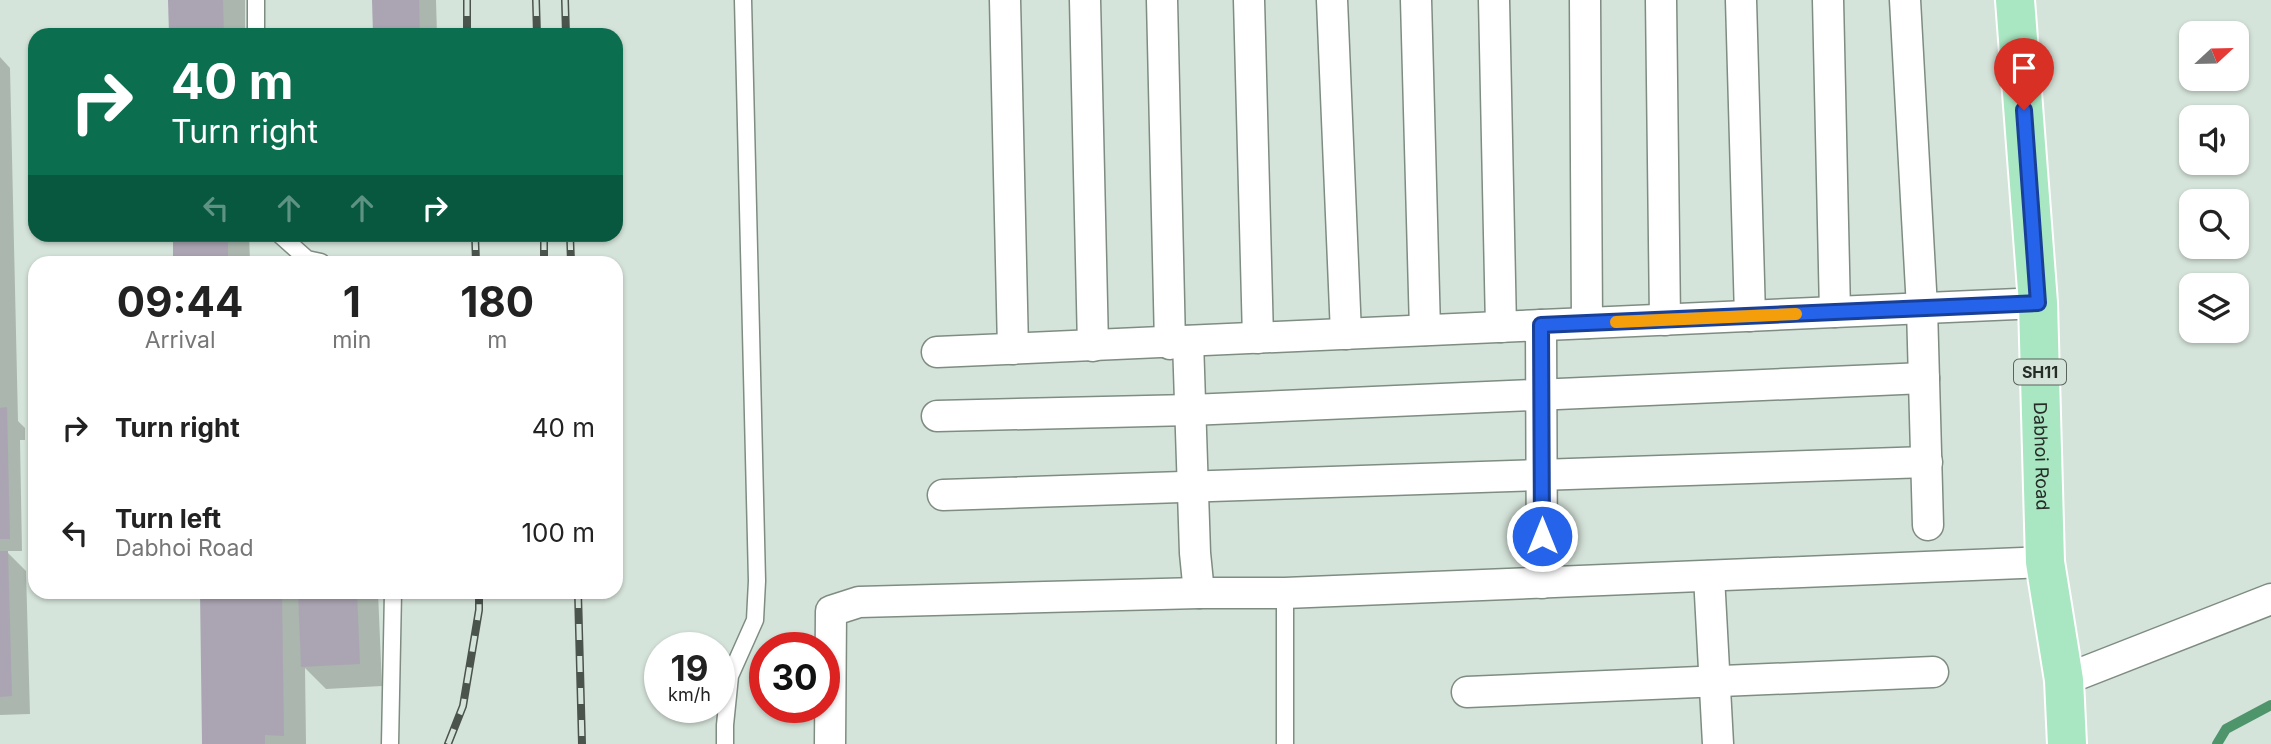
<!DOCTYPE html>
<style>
body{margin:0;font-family:Inter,sans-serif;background:#f2f2f2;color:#222;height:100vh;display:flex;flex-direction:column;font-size:26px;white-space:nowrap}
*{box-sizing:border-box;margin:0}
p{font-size:23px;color:#767676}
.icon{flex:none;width:38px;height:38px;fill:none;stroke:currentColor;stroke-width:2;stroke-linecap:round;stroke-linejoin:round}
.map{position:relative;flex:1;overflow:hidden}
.panel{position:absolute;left:28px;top:256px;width:595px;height:343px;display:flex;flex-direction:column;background:#fff;border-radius:21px;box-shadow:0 2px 5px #0004}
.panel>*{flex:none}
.hud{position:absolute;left:28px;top:28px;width:595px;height:214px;border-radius:21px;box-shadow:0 2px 5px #0004;background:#0b6e4f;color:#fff;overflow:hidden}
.needle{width:46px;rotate:68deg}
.fabs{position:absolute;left:2179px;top:21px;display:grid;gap:14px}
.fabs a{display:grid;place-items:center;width:70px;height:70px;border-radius:14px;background:#fff;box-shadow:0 2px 5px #0004;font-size:35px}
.speed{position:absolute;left:644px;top:632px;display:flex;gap:14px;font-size:35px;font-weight:700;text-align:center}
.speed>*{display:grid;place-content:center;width:91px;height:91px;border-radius:50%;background:#fff;box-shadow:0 2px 5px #0004;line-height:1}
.speed small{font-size:18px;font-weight:400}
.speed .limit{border:10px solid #d22;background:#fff;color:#111}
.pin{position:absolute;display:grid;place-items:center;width:60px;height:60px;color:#fff;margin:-72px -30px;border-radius:50% 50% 50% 0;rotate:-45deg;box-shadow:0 0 7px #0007}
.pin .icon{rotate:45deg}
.me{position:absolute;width:77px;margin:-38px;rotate:0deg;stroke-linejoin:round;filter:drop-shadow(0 0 5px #0008)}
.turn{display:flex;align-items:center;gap:24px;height:147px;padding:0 28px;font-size:32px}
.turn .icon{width:91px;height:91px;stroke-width:2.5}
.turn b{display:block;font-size:49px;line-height:60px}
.lanes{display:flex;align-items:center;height:66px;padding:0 28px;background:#0003;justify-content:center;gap:35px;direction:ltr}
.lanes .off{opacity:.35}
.eta{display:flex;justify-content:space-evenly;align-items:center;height:119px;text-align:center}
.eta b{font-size:42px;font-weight:700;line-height:49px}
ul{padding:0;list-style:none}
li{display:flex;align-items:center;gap:21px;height:105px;padding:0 28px}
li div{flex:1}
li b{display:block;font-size:26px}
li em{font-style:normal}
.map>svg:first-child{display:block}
</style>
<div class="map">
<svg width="2271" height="744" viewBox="0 0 2271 744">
<rect width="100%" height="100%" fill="#d5e4da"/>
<g fill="#0003">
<rect x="170" y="0" width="75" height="35"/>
<polygon points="374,0 436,0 437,35 375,35"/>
<polygon points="0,57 10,68 18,421 25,428 25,440 20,440 22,551 6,551 26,571 30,714 0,715"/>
<polygon points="174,234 249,234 250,262 175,262"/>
<polygon points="202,592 378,592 382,686 326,689 305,668 306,744 204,744"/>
</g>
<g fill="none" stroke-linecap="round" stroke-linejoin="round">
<polyline stroke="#4f956c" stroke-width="10" points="2217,744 2226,729 2271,705"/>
</g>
<g fill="#aba5b3">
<polygon points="168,0 223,0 224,35 169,35"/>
<polygon points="372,0 419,0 420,35 373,35"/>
<rect x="173" y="234" width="55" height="28"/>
<polygon points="7,407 10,539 0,539 0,408"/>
<polygon points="0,551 8,551 12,696 0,697"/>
<polygon points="200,592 282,592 284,736 265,735 265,744 202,744"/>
<polygon points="298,592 357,592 360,664 301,667"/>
</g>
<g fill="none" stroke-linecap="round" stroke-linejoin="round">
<defs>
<g id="lane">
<polyline points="256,0 256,35"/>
<polyline points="279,234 307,259 321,262"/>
<polyline points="1285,593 1285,744"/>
<polyline points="390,744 393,592"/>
<polyline points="725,744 725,725 730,676 755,620 757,581 743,0"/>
</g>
<g id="street">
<polyline points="1005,0 1013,349"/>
<polyline points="1085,0 1093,346"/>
<polyline points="1162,0 1170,344"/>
<polyline points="1249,0 1258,338"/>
<polyline points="1332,0 1346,334"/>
<polyline points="1416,0 1425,330"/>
<polyline points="1494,0 1501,327"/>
<polyline points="1585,0 1587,323"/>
<polyline points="1661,0 1665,320"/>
<polyline points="1741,0 1750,316"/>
<polyline points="1828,0 1835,312"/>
<polyline points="1905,0 1922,308 1928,525"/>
<polyline points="1541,325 1542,583"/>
<polyline points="1188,341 1195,553 1199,593"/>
<polyline points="937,352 2038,303"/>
<polyline points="937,416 1190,410 1924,378"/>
<polyline points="943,495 1927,462"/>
<polyline points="1709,576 1718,744"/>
<polyline points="2064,680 2271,599"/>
<polyline points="1467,692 1933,672"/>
<polyline points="830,744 831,611 859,602 1199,593 1285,593 2045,562"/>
</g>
<g id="primary">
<path id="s1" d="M2015,0l23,303 7,259 19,118 3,64"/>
</g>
</defs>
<use href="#lane" stroke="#7e8c82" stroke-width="19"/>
<use href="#street" stroke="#7e8c82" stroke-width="33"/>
<use href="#primary" stroke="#fff" stroke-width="42"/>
<use href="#lane" stroke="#fff" stroke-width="16"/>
<use href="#street" stroke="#fff" stroke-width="30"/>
<use href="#primary" stroke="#a9e7c2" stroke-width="38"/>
<defs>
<g id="rail">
<polyline points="467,0 467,35"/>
<polyline points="536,0 537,35"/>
<polyline points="565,0 566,35"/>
<polyline points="475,234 476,262"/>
<polyline points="544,234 544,262"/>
<polyline points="570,234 571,262"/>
<polyline points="578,592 582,744"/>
<polyline points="448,744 463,706 479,610 479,592"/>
</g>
</defs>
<use href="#rail" stroke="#4b534d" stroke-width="8"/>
<use href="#rail" stroke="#d5e4da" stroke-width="5" stroke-dasharray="16" stroke-linecap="butt"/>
</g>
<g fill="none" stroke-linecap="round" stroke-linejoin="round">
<defs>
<polyline id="route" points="1542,536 1541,325 2038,303 2024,110"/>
</defs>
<use href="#route" stroke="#184099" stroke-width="18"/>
<use href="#route" stroke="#2563eb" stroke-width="12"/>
<polyline stroke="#f59e0b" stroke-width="12" points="1616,322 1796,314"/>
</g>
<g text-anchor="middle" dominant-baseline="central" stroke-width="7" stroke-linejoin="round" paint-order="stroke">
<rect fill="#d5e4da" stroke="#5a635d" stroke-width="2" x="2014" y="359.5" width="52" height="25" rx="5"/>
<g font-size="16" font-weight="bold" fill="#262c28">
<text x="2040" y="372">SH11</text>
</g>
<g font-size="18" fill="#262c28" stroke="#d5e4da">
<text stroke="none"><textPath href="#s1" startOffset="457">Dabhoi Road</textPath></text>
</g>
</g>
</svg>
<div class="fabs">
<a><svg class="needle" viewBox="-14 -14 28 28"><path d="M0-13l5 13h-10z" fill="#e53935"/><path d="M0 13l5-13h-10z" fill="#767676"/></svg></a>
<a><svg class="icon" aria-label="sound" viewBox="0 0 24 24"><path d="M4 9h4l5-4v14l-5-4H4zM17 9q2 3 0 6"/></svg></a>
<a><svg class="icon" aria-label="search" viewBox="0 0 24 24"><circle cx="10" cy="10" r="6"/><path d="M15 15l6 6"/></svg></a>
<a><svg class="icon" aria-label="layers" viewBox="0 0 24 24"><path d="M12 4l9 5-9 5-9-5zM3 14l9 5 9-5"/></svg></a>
</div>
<div class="speed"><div>19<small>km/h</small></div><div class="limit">30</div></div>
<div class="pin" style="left:2024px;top:110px;background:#d93025"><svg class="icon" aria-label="arrive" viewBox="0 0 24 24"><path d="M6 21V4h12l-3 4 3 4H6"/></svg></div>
<svg class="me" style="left:1542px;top:536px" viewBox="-20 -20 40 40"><circle r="17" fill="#2563eb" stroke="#fff" stroke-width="3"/><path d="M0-11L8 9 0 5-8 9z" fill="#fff"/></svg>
<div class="hud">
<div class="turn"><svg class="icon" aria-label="right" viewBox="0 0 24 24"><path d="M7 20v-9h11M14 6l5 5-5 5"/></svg><div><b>40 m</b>Turn right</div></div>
<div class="lanes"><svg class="icon off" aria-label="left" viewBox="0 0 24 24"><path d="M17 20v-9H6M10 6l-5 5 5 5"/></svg><svg class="icon off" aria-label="ahead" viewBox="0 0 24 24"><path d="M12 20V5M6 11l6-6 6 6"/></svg><svg class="icon off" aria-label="ahead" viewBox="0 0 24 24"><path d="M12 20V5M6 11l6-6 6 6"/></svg><svg class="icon" aria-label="right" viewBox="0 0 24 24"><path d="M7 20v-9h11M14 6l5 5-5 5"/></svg></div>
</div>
<section class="panel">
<div class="eta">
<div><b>09:44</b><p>Arrival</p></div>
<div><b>1</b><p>min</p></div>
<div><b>180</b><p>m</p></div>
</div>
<ul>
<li><svg class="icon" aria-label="right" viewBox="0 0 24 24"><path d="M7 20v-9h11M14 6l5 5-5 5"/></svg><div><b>Turn right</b></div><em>40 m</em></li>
<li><svg class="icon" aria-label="left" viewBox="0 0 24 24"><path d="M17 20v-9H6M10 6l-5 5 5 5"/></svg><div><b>Turn left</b><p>Dabhoi Road</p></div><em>100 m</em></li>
</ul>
</section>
</div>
